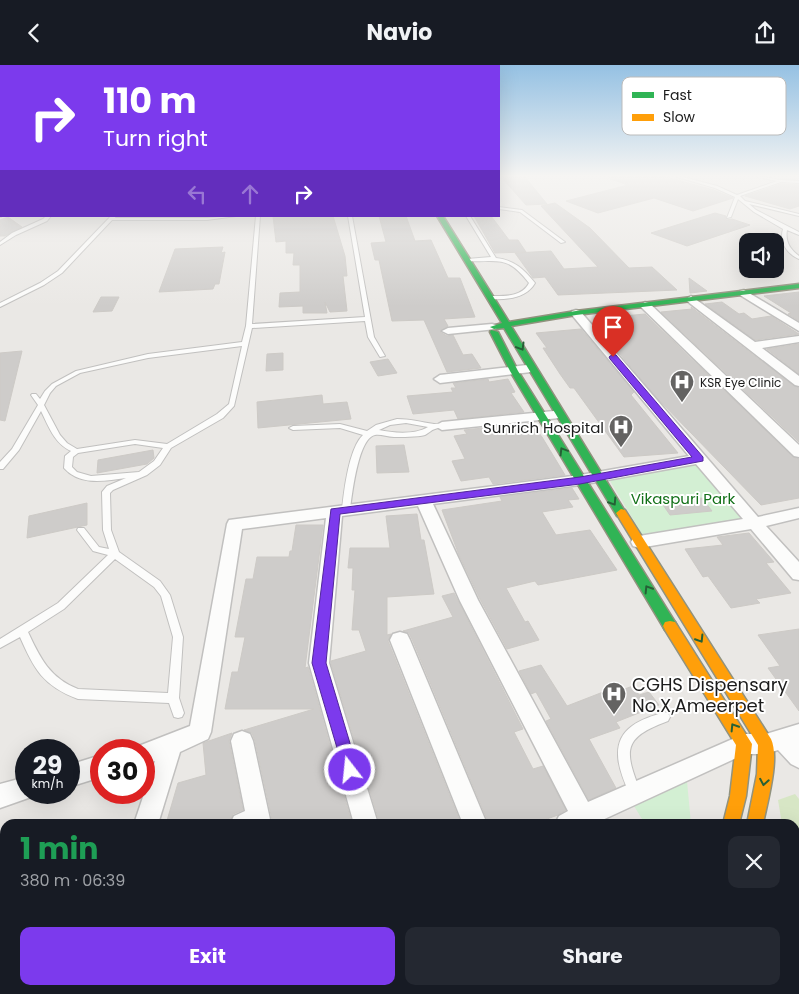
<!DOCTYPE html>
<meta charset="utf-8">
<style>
body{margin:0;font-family:Poppins,sans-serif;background:#242831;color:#f1f3f6;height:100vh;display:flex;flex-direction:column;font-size:19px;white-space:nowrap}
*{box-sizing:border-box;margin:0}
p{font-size:16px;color:#9ea1a6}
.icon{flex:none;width:28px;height:28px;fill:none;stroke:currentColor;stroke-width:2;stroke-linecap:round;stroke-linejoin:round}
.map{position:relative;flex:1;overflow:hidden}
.drawer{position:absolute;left:0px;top:754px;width:800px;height:176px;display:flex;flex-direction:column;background:#171b24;border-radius:15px 15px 0 0;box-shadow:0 5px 20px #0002}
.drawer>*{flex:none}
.guide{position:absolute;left:0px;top:0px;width:500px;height:152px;box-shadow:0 5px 20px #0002;background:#7c3aed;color:#fff;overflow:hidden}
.buttons{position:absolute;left:739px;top:168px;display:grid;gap:10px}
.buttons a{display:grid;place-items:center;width:45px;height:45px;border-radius:10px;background:#171b24;box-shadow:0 5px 20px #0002;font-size:25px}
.speed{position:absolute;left:15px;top:674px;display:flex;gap:10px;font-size:25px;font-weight:700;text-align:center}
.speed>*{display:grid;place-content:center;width:65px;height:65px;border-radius:50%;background:#171b24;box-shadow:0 5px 20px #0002;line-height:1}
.speed small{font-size:12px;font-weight:400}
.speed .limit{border:8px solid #d22;background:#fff;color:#111}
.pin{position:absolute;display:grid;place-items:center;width:42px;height:42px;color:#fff;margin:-51px -21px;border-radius:50% 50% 50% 0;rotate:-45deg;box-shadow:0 0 5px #0007}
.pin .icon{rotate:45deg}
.me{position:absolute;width:55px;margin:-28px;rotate:344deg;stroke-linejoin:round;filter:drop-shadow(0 0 4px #0008)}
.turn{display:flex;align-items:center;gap:18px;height:105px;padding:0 20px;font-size:22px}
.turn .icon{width:65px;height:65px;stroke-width:2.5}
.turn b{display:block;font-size:35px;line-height:42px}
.lanes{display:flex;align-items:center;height:48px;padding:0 20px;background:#0003;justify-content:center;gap:25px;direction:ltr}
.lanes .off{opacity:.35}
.round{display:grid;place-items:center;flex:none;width:52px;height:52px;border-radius:10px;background:#242831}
.head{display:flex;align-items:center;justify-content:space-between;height:85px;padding:0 20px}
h1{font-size:30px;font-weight:700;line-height:38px;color:#1e9e55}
.cta{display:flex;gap:10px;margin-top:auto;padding:10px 20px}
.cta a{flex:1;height:58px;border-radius:10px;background:#7c3aed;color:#fff;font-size:20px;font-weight:700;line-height:58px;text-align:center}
.cta a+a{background:#242831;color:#f1f3f6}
header{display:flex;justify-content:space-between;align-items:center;height:65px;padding:0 20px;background:#171b24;font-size:22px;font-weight:700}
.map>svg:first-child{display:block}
</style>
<header><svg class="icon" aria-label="back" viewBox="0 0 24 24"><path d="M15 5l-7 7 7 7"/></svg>Navio<svg class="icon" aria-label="share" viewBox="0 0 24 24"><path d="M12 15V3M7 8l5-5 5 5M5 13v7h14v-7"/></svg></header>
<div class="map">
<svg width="799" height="929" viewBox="0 0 799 929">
<rect width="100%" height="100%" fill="#eae8e5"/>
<polygon fill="#d7e6c5" points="795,729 799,734 799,848 795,826 795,759 782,759 778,735"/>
<g fill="#d3efd3">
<polygon points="697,395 752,457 645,474 607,411"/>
<polygon points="687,716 691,759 645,759 631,736"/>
</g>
<g fill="#ceccca" stroke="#cdcac6">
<polygon points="609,111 662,111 714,125 733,133 693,146 654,133 598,148 566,136 628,120 608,113"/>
<polygon points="525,112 547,139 526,140 502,113"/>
<polygon points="781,119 799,120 799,141 790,144 745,131"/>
<polygon points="555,138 590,163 629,203 652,202 677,225 558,230 545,212 533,213 515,188 551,186 564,204 598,202 541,141"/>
<polygon points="715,148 726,151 726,155 732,154 750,160 687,181 651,168"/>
<polygon points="273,151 333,151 345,191 347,211 343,211 347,246 330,247 325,237 327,248 303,248 303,241 279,242 280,228 300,227 300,200 293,200 294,188 286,188 286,176 276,177"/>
<polygon points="379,151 406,151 415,176 431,175 448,213 460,213 475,252 444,254 448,261 440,267 447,271 453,270 463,290 472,289 481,303 447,307 424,255 392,256 379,195 375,195 371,178 386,177"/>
<polygon points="474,151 491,151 509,175 518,175 526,187 495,188"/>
<polygon points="8,152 22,162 5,171 0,171 0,155"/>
<polygon points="223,182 221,188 225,187 219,219 215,219 213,224 159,227 175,184"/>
<polygon points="689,213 707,226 690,228"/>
<polygon points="799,227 799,256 788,249 791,248 764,231"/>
<polygon points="101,232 119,232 112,246 93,247"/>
<polygon points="722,237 739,249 744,248 752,254 771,251 799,269 755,275 705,239"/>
<polygon points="691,242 794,321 799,323 799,377 661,247 692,244"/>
<polygon points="645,249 793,392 799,394 799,433 761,440 656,332 594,258 616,255 613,252"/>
<polygon points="581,264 634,327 631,330 678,388 624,392 574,323 570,323 560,309 543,283 547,283 536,268"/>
<polygon points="799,279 799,309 767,284"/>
<polygon points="22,286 5,356 0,355 0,288"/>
<polygon points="283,288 283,305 266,306 267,289"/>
<polygon points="388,294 397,308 378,311 370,297"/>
<polygon points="488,314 489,317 508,314 515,327 511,328 524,347 458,354 454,345 413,349 407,331 453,327 451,323 456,323 453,318"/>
<polygon points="322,330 323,339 347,337 351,354 258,363 257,337"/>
<polygon points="531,358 542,372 565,410 493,419 489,412 461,416 452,396 465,394 454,371 467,369 464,365"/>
<polygon points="404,380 409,407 377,408 376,381"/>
<polygon points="153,385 154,393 147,399 97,408 98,395"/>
<polygon points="572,423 579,434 568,435 573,442 542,447 556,470 590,465 617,505 538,520 535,516 506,523 525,557 528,556 539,575 507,584 480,534 459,490 442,445 502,436 500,432"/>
<polygon points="702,433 712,446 670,450 661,437"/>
<polygon points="87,438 87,460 27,473 29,451"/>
<polygon points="417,449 421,475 424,475 434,529 387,532 387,570 391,569 388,576 461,759 380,759 331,598 331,596 366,586 359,565 352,565 355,525 352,525 353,503 348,503 350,483 390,483 386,451"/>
<polygon points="296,460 323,460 305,603 308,602 352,759 273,759 255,676 252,668 244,665 314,644 225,644 232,607 238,607 245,572 235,572 246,514 253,514 257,492 289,492 290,486 292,486"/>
<polygon points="749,468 774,497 766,498 791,528 756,534 760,538 731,543 708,511 703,512 685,484 723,480 717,472"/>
<polygon points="454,528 523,664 514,667 533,704 543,701 566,745 558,750 533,759 489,759 412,574 409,568 403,566 453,552 442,531"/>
<polygon points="799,564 799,646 768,603 780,601 758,570"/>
<polygon points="541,600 567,641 616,622 619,626 633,621 639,630 649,627 659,640 616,657 620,663 589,674 616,723 589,735 546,656 551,654 536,627 531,629 519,606"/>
<polygon points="232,668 229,676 243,745 233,749 229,757 224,759 166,759 178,718 206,710 203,678"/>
</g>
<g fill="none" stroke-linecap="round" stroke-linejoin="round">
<defs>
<g id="lane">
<path d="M674,111h5l38,10 20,9 40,-14 -19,-4 -1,-1 24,4 18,1v2l-18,-1 -41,14 5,5 54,13v2l-50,-12 7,6 43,22v3l-12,-5c-2,12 3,19 12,26v3c-12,-5 -20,-17 -16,-30l-29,-17 -16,-13 -7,18 -4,1 8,-21 -20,-9z"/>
<polygon points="499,142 522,145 565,177 561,178 520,147 499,144"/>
<polygon points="46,151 51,151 47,156 16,170 0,180 0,177 12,168 43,154"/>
<polygon points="111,151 116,151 115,153 207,153 236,151 207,155 112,155 62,208 44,220 0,242 0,238 40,218 58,206"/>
<path d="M256,151h4l-8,108 113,-7 -17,-101h4l22,121 11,19 -5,1 -12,-20 -3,-16 -113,7 -18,78 -11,12 -52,30 -11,17 -13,10 -34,15 -3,3 1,37 8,22 41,29 10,14 13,42 -4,61 5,15 -2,4 -4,1 -4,-1 -5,-14 -91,-4c-35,-13 -44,-30 -58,-62l-20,11v-9l58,-36 50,-48 -15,-4 -16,-21 1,-2h6l15,19 10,2 -6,-19 -1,-38 5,-6 19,-8c-22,3 -46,8 -62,-10l1,-12 6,-5c-17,-8 -22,-24 -30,-40l-22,39 -16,19h-3v-7l12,-13 26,-44 -7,-10 1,-1h4l4,5 5,-8 7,-7 24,-13 72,-17 94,-12 4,-16zM242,281l-13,58 -12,10 -50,30 -32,-4 -58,9 -10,-6 -7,-8 -16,-30 6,-12 6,-7 24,-13 68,-15zM135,379l28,4 -9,13 -15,11 -48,4 -14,-4 -5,-5 1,-10 5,-4zM115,494l39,28 7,9 12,41 -5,56 -90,-4c-28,-11 -38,-31 -50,-57l36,-23z"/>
<path d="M466,151h4l26,42c18,2 28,11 39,25 -9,16 -30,17 -46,16l-1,-1 3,-2c14,0 31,1 38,-13 -23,-30 -32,-20 -64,-22v-1l2,-1 24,-2z"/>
<path d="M397,354c13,0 24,3 37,5 5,0 7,-1 12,2 -4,3 -7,1 -11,3 -4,1 -6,4 -10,6 -7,2 -24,2 -31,2 -7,0 -13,-3 -19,-2 -17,3 -23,60 -25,75l-4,3 -4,-3c2,-20 7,-62 21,-75l-23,-7 -47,2 -4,-2 4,-2 47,-2 27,7 9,-6zM406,358l22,4c-14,8 -34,6 -49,3l11,-5z"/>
<path d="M664,647l4,1 2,4 -2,4c-46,17 -44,29 -27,72l-2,4 -4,2 -4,-2c-10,-22 -24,-53 1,-71 9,-7 21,-10 32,-14z"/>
</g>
<g id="street">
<polygon points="744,225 799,258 799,266 740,230 740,226"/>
<polygon points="691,231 755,277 799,271 799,277 762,283 799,311 799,321 795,320 687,236 686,234"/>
<polygon points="645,237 649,238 799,380 799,392 794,391 641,242 640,240"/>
<polygon points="576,245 580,246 758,452 799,443 799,453 766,461 799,497 799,515 793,514 751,464 639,483 633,481 631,477 633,473 639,471 743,454 696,399 580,420 433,439 478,535 588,737 744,669 766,669 799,659 799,703 791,699 778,685 766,689 745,689 598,757 599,759 555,759 559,751 568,746 460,536 418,441 342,451 329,598 378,759 354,759 309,598 326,453 242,464 211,667 208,674 180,687 158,759 134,759 155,696 144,699 144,685 135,685 136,682 190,661 227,459 229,455 580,410 689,391 572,250 571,248 572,246"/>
<polygon points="492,259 496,260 497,262 496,264 448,269 442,266 448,263"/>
<polygon points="527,300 533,304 531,307 440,318 434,314 440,310"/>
<polygon points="554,346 561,350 559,353 442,365 435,361 442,357"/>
<polygon points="400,567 407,569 410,575 487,759 463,759 390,575 393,569"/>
<polygon points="242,666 250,669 253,676 271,759 230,759 234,751 245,746 231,676 234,669"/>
<polygon points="101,690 101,712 69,722 69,700"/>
<polygon points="26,712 26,728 36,728 34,731 0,743 0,719"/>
<polygon points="5,801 5,827 0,829 0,803"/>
<polygon points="5,905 5,925 17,925 15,929 0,929 0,907"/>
<polygon points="65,925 94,925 93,929 64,929"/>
<polygon points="401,925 429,925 430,929 402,929"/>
<polygon points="530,925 558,925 559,929 531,929"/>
<polygon points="664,925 693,925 694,929 665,929"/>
</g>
<g id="fast">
<rect x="0" y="147" width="1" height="4"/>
<polygon points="437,151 443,151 509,257 576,246 799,219 799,223 576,250 511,261 626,448 621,452 617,451 504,263 494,264 490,262 502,258"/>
<polygon points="491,265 498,267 518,306 675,557 677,561 675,565 670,566 665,565 510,306 490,267"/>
<polygon points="795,882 799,884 799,908 795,906"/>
<polygon points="768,925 789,925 791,929 770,929"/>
</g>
<g id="slow">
<path d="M621,444l4,1 146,229c9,19 -4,64 -8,85h-16l10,-50 1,-29 -142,-232z"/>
<polygon points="670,556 675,557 752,679 746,731 739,759 723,759 730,731 736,680 665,565 663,561 665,557"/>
</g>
</defs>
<use href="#lane" stroke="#c1c0bf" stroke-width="2"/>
<use href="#street" stroke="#c1c0bf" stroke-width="3"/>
<use href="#fast" stroke="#91927e" stroke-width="3"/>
<use href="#slow" stroke="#91927e" stroke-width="3"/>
<use href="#lane" fill="#fcfcfb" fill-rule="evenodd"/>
<use href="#street" fill="#fcfcfb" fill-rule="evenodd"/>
<use href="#fast" fill="#30b455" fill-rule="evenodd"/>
<use href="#slow" fill="#ff9f0a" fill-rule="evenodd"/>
</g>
<defs><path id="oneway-chevron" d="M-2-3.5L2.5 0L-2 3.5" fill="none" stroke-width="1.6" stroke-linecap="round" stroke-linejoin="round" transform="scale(1.25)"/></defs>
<g stroke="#256036">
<use href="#oneway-chevron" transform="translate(521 282) rotate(59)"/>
<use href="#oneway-chevron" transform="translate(563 386) rotate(-121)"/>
<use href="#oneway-chevron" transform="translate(613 437) rotate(57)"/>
<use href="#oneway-chevron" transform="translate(648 524) rotate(-122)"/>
<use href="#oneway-chevron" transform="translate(700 574) rotate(58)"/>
<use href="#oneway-chevron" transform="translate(734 662) rotate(-122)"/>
<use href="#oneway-chevron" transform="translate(764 717) rotate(100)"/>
</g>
<linearGradient id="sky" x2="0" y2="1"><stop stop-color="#95c1e3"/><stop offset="0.46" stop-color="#f6f5f3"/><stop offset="1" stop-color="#f6f5f3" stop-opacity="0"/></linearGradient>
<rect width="799" height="241" fill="url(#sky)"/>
<polygon fill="#7c3aed" stroke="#51269a" points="613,289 616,290 703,392 703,396 580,419 340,449 326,598 358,705 356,710 350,713 345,710 312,598 331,444 580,412 692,392 610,294 609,292"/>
<defs>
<symbol id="hospital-pin" viewBox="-11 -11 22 30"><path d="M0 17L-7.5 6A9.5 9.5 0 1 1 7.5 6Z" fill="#646362" stroke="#fff"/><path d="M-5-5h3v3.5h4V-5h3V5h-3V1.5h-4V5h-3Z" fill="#fff"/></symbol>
</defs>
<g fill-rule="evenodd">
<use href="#hospital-pin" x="668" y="303" width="28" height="38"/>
<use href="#hospital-pin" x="607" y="348" width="28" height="38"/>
<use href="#hospital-pin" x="600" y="615" width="28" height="38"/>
</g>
<g text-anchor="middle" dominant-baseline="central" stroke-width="4" stroke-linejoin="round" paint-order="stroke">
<g font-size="12" fill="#1c1c1c" stroke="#fff" text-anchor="start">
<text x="700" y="317">KSR Eye Clinic</text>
</g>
<g font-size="15" fill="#1c1c1c" stroke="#fff" text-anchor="end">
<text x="604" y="362">Sunrich Hospital</text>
</g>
<g font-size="15" fill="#137119" stroke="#fff">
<text x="683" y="433">Vikaspuri Park</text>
</g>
<g font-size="18" fill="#1c1c1c" stroke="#fff" text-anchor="start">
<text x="632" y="619">CGHS Dispensary<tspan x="632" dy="21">No.X,Ameerpet</tspan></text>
</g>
</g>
<rect x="622" y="12" width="164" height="58" rx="8" fill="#fff" stroke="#bbb" stroke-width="1"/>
<rect x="632" y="27" width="22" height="6" fill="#30b455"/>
<rect x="632" y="49" width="22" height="7" fill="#ff9f0a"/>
<g font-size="14" fill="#1c1c1c">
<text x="663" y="35">Fast</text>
<text x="663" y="57">Slow</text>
</g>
</svg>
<div class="buttons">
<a><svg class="icon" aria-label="sound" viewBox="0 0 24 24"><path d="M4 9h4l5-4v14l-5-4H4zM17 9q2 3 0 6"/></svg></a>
</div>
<div class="speed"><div>29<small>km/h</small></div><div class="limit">30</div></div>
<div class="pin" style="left:613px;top:292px;background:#d93025"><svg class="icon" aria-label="arrive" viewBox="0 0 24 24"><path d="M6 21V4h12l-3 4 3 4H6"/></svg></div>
<svg class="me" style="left:350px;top:705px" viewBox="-20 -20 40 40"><circle r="17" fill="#7c3aed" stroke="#fff" stroke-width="3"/><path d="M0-11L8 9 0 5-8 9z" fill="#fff"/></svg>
<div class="guide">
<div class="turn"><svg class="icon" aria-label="right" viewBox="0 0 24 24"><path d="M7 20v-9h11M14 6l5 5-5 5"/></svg><div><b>110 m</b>Turn right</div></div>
<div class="lanes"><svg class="icon off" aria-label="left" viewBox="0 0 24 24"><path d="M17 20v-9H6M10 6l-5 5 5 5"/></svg><svg class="icon off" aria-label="ahead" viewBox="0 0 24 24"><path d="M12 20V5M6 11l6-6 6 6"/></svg><svg class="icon" aria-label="right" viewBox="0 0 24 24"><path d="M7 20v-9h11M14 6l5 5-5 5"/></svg></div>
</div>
<section class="drawer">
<div class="head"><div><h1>1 min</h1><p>380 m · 06:39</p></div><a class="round"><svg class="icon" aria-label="close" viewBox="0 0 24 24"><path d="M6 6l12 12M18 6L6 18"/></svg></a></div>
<div class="cta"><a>Exit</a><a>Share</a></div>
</section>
</div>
